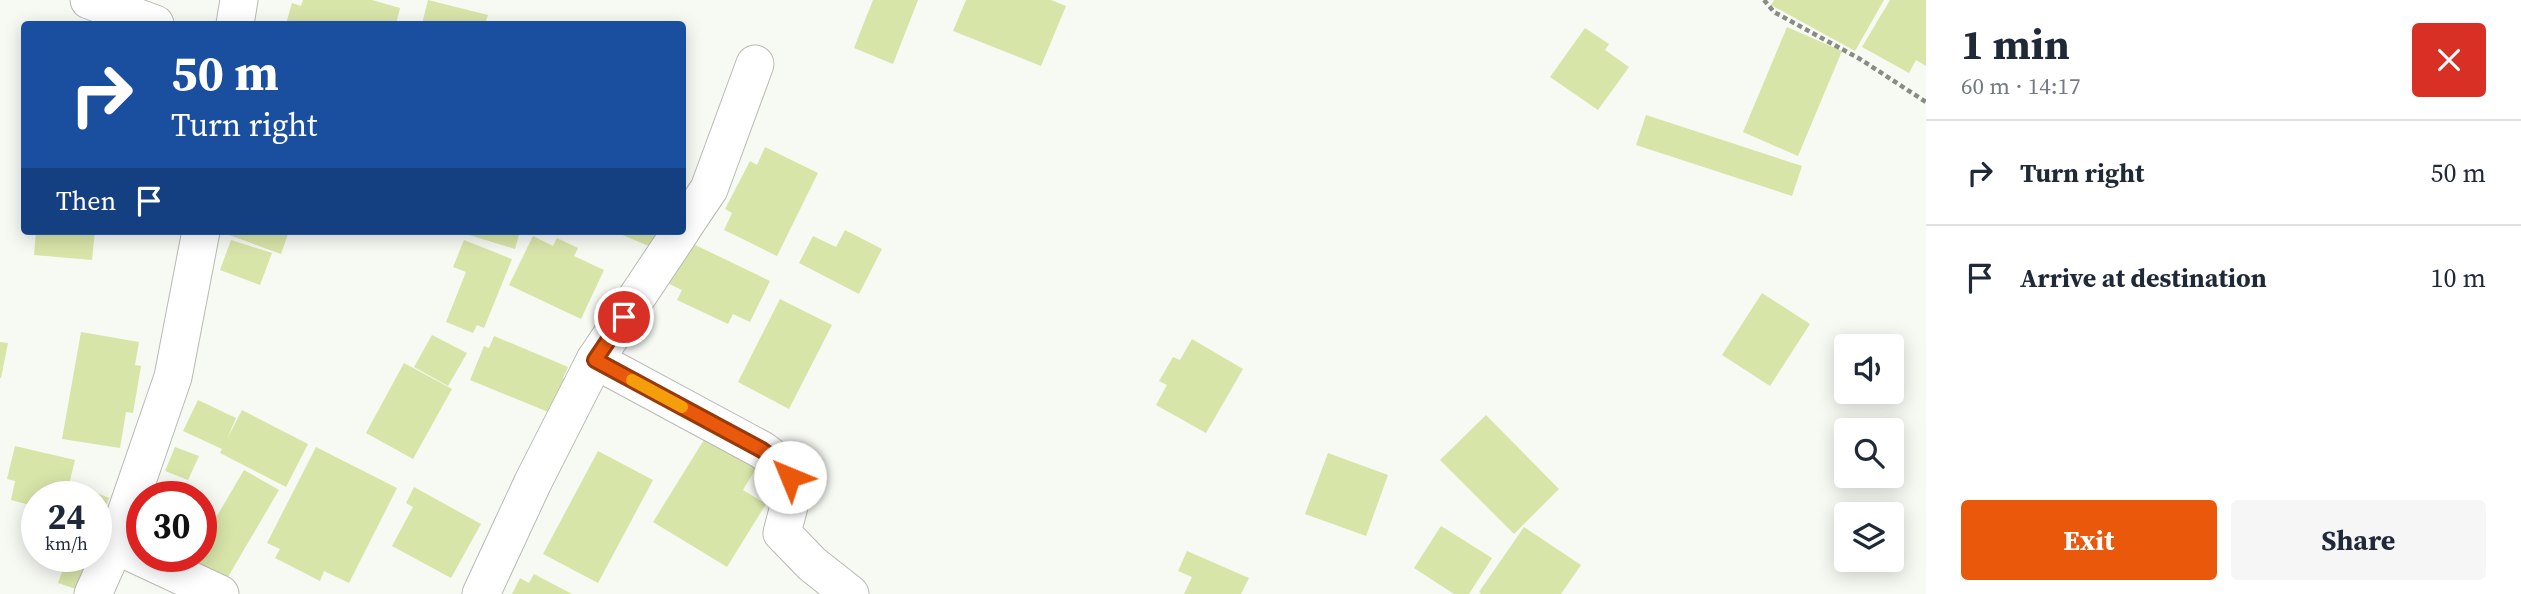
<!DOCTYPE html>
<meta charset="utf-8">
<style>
body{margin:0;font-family:"Source Serif 4",serif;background:#f6f6f7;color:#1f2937;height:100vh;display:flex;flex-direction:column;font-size:26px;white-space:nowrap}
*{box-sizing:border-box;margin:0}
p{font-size:23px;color:#747a83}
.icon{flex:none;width:38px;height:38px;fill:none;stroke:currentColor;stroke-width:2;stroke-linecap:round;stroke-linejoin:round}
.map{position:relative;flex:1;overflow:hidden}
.sheet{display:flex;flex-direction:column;background:#fff;width:595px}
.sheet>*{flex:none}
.guide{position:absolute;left:21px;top:21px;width:665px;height:214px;border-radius:7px;box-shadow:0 4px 18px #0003;background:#1a4fa0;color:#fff;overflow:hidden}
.controls{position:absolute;left:1834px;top:334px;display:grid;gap:14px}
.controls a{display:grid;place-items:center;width:70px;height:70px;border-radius:7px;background:#fff;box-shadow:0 4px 18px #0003;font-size:35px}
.speed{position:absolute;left:21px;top:481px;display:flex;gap:14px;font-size:35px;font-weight:700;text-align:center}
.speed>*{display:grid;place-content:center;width:91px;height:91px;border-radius:50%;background:#fff;box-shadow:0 4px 18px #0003;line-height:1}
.speed small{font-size:18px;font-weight:400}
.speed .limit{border:10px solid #d22;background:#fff;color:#111}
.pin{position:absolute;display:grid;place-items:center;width:60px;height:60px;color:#fff;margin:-30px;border:4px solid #fff;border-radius:50%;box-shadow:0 2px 7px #0007}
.me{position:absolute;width:77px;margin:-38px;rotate:315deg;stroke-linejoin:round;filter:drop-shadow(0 0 5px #0008)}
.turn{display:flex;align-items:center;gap:24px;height:147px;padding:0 35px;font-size:32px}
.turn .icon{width:91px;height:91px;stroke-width:2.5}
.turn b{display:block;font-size:49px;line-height:60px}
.then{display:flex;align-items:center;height:66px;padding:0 35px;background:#0003;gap:14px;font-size:26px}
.round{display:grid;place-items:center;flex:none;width:74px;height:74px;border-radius:7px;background:#f6f6f7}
.summary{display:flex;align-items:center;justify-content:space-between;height:119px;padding:0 35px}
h1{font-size:42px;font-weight:700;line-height:52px}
.button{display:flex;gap:14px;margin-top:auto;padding:14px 35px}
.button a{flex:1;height:80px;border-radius:7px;background:#ea580c;color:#fff;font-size:28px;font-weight:700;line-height:80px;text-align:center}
.button a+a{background:#f6f6f7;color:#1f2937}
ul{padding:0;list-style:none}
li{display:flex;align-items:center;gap:21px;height:105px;padding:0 35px;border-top:2px solid #e0e1e3}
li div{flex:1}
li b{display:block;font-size:26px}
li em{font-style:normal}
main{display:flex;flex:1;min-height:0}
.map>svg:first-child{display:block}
</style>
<main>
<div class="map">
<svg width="1926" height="594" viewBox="0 0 1926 594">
<rect width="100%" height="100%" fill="#f7f9f3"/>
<g fill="#d8e5a9">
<polygon points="303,0 372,0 400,8 396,24 286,24 292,3 301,6"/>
<polygon points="428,0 488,15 485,24 422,24"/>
<polygon points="873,0 918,0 893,64 854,48"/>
<polygon points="966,0 1051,0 1066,6 1041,66 953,31"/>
<polygon points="1774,0 1884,0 1855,51 1771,5"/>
<polygon points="1890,0 1926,0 1926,66 1916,60 1909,73 1862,47"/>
<polygon points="1787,27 1842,51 1798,156 1743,132"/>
<polygon points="1585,28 1609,44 1605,50 1629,67 1598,110 1550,77"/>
<polygon points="1646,115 1802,166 1792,196 1636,145"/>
<polygon points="765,147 818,173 777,256 724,230 732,213 725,209 750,161 757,165"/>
<polygon points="845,230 882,249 859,294 799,263 813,236 836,247"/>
<polygon points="36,231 95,231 92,260 34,255"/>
<polygon points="230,231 289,231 281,254 229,235"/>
<polygon points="456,231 520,231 515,249"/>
<polygon points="613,231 657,231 651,247"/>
<polygon points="533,236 553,246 557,238 578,248 574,256 604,270 581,319 509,285"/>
<polygon points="231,240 272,253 260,285 220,270"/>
<polygon points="464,240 512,259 484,328 477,325 473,333 446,322 466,272 453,267"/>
<polygon points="687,241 770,281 750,322 733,314 728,324 677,300 682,290 667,283"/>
<polygon points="1762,293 1810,324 1770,386 1722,355"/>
<polygon points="780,299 832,325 789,409 738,382"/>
<polygon points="81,332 139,342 135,365 141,366 133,413 126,412 120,448 62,439"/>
<polygon points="432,335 467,353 448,386 414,367"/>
<polygon points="494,336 568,367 563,378 568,380 553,414 470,380 484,346 489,348"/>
<polygon points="1192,339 1243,369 1206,433 1156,405 1167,385 1159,381 1173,357 1180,360"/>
<polygon points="0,342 8,343 1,378 0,378"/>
<polygon points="404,363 452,389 413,459 366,433"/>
<polygon points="198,400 236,418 227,439 242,410 308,444 286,487 220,453 222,449 183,431"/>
<polygon points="1486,415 1559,489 1514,534 1440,460"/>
<polygon points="707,435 758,465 743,490 766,504 727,567 653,522"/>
<polygon points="15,446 75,460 66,497 37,497 37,507 11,500 15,481 7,479"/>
<polygon points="175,447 199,456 188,480 165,471"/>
<polygon points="316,447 397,488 349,583 324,571 320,581 275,558 280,549 267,543"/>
<polygon points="598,451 653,480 598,583 543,554"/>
<polygon points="1328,453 1388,475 1366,536 1305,514"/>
<polygon points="244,470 279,490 222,587 187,567 194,556 201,556 201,543"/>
<polygon points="80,486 109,498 102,515 96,513 96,497 75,497"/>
<polygon points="414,487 481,524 451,578 392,546 413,507 406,503"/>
<polygon points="162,488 184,497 158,497"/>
<polygon points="1441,526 1492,558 1469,594 1454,594 1414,568"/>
<polygon points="1524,527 1581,565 1561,594 1481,594 1479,592"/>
<polygon points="1187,551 1249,578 1241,594 1184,594 1192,577 1178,571"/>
<polygon points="68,556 88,563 79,590 58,583"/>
<polygon points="534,574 572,594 512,594 520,578 529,583"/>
</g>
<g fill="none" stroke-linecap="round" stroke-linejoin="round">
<defs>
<g id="street">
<polyline points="89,0 155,24"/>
<polyline points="235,24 239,0"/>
<polyline points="682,229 709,189 755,64"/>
<path d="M595,360l167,90c41,30 31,38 20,83l30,31 38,30"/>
<polyline points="115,545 220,594"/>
<polyline points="93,594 115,545 173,377 201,231"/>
<polyline points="481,594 533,482 595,360 681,231"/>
</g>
</defs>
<use href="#street" stroke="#b9bab5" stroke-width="39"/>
<polyline stroke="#8a8b87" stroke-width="4.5" stroke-dasharray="5 3.5" stroke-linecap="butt" points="1764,0 1774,12 1860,59 1926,102"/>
<use href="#street" stroke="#fff" stroke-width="37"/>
</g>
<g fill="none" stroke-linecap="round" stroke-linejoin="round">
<defs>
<polyline id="route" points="624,317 595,360 762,450 784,466 790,477"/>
</defs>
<use href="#route" stroke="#983908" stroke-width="18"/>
<use href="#route" stroke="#ea580c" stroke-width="12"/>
<polyline stroke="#f59e0b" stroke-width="12" points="632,380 682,407"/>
</g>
</svg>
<div class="controls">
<a><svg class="icon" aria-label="sound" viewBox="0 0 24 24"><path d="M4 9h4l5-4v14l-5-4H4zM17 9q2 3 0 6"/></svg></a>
<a><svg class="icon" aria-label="search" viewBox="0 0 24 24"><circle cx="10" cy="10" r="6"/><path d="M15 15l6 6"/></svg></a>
<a><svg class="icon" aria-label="layers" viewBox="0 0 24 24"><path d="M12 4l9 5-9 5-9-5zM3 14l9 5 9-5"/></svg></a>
</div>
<div class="speed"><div>24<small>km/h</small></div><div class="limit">30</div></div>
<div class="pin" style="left:624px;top:317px;background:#d93025"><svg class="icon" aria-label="arrive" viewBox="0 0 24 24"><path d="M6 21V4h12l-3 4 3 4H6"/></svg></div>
<svg class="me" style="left:790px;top:477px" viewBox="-20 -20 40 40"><circle r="19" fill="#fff"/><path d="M0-13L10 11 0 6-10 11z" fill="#ea580c"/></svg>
<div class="guide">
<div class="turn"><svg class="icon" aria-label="right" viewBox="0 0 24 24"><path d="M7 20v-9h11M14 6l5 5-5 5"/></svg><div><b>50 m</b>Turn right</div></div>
<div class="then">Then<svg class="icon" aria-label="arrive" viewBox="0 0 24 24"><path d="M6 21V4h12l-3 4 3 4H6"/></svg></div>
</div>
</div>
<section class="sheet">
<div class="summary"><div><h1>1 min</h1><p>60 m · 14:17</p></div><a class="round" style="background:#d93025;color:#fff"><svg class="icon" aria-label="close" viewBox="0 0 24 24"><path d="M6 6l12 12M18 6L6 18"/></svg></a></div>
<ul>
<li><svg class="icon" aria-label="right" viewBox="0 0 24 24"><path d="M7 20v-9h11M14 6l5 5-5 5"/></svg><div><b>Turn right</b></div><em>50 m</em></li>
<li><svg class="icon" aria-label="arrive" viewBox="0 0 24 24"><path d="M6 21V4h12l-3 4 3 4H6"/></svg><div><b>Arrive at destination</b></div><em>10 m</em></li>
</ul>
<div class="button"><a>Exit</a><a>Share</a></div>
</section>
</main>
